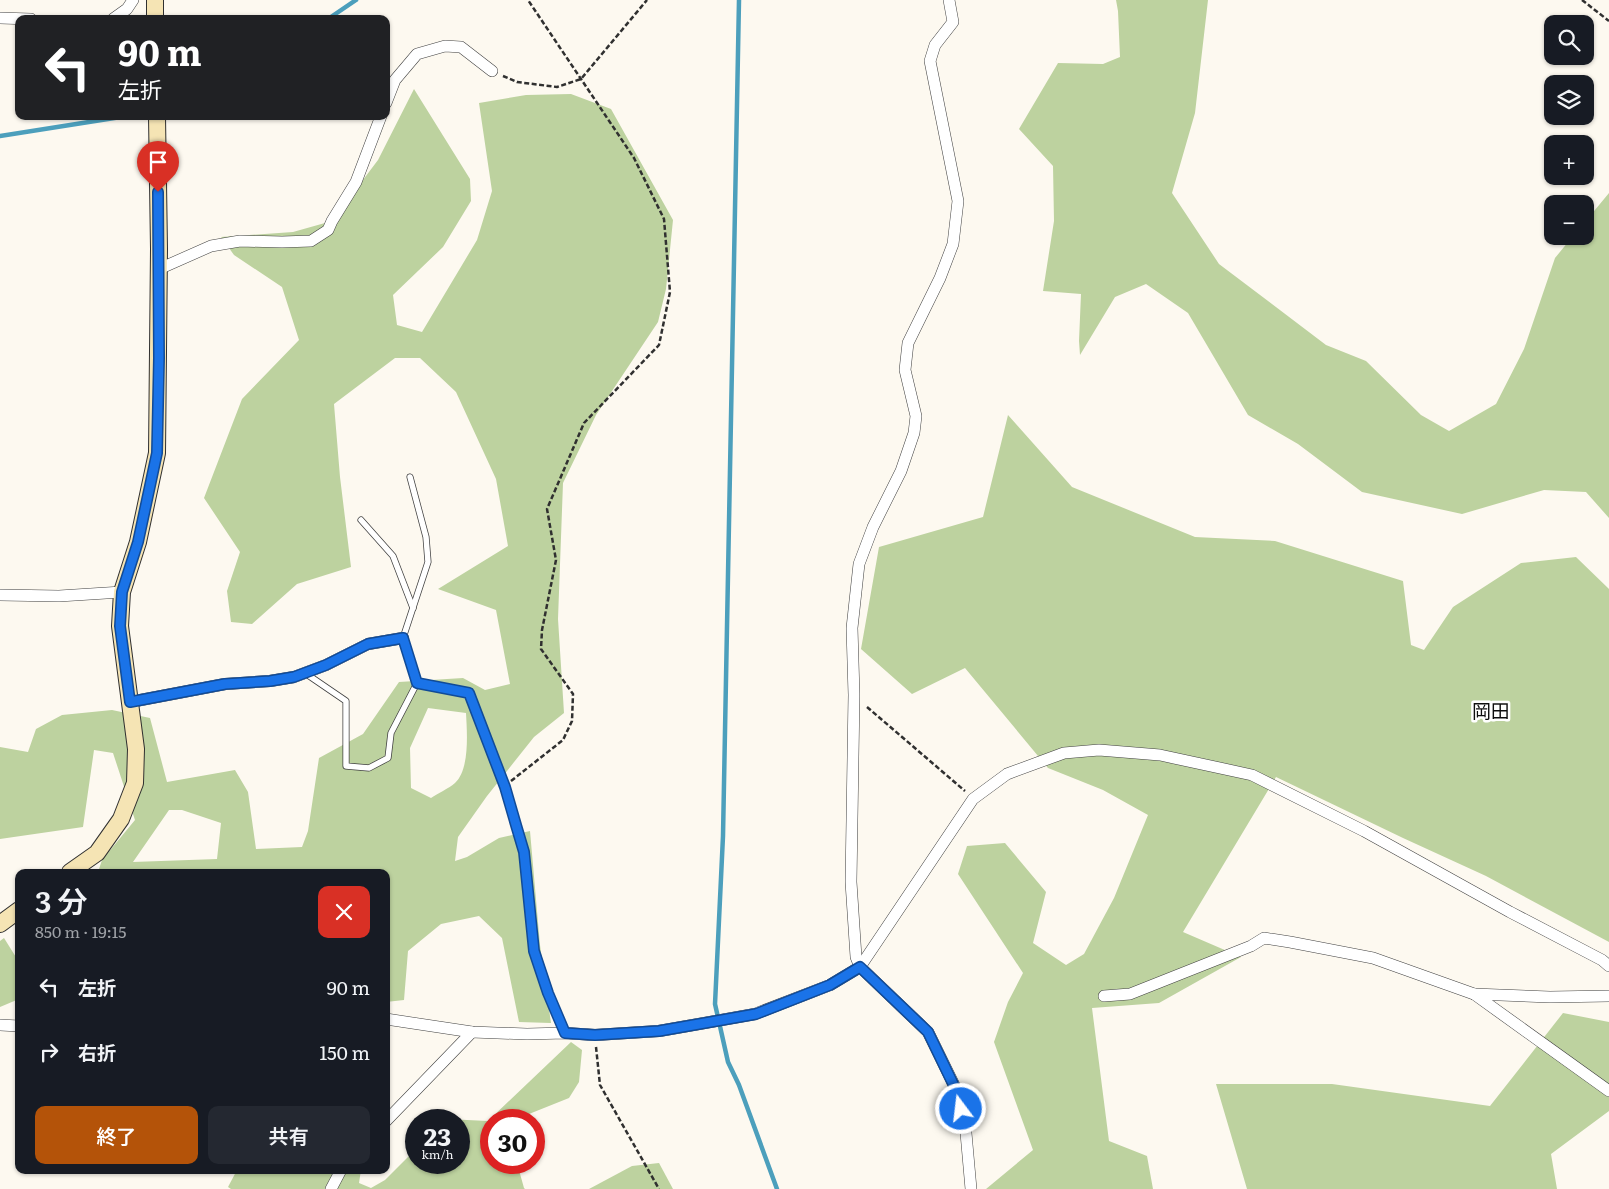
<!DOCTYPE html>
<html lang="ja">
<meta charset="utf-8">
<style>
body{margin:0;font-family:Literata,"Noto Sans JP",serif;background:#242831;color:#f1f3f6;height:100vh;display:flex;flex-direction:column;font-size:19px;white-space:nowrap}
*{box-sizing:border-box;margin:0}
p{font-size:16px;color:#9ea1a6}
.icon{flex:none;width:28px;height:28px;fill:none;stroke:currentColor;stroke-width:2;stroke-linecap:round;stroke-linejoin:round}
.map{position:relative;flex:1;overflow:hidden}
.sheet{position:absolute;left:15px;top:869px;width:375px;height:305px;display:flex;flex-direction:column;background:#171b24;border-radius:10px;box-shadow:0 1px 4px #0004}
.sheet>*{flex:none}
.guide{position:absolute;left:15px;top:15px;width:375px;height:105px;border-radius:10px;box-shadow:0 1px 4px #0004;background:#202124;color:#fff;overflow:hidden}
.buttons{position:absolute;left:1544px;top:15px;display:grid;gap:10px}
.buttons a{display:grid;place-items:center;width:50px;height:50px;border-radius:10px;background:#171b24;box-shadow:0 1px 4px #0004;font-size:25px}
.speed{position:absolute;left:405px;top:1109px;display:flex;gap:10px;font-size:25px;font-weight:700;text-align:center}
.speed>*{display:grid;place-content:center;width:65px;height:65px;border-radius:50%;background:#171b24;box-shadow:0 1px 4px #0004;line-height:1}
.speed small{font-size:12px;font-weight:400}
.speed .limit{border:8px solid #d22;background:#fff;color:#111}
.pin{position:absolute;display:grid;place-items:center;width:42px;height:42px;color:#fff;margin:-51px -21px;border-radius:50% 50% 50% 0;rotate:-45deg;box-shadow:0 0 5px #0007}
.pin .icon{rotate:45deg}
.me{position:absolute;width:55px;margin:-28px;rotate:345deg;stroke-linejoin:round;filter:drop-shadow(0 0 4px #0008)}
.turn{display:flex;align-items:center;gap:18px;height:105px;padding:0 20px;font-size:22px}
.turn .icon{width:65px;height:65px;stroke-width:2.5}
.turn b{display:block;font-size:35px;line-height:42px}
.round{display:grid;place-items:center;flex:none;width:52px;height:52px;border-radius:10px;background:#242831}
.head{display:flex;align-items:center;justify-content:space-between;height:85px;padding:0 20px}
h1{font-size:30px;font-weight:600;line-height:38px}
.primary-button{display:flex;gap:10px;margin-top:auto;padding:10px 20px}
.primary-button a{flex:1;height:58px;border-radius:10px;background:#b45309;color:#fff;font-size:20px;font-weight:600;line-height:58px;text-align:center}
.primary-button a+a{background:#242831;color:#f1f3f6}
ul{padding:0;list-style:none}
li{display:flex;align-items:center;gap:15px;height:65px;padding:0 20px}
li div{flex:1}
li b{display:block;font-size:19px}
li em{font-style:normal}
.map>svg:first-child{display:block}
</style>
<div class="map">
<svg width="1609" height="1189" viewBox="0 0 1609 1189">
<rect width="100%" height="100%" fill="#fdf9f0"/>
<g fill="#bdd29f" fill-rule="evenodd">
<polygon points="1116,0 1208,0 1195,113 1172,193 1219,264 1326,345 1366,361 1421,415 1449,431 1496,404 1524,349 1555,258 1573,236 1585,236 1585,222 1609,193 1609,518 1586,492 1544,490 1462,514 1362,492 1298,444 1248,415 1188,313 1146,284 1115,297 1080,355 1079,341 1081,294 1043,291 1054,221 1053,166 1019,129 1058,63 1103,64 1120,57 1118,11"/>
<path d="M414,89l56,90 1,22 -28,46 -50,48 4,30 25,7 55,-92 15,-49 -13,-88 47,-8 45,-1 40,15 62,111 -7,69 -8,33 -62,93 -33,68 -5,136 6,94 -30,24 -47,59 -29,41 -3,24 12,-4 32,-19 31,-7 10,114 11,78 -32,-1 -17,-84 -23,-22 -38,8 -33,27 -4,49 -18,2v-130h-288l4,-12 33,-40 -22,-67 -19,-3 -11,77 -83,12v-92l28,5 8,-23 26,-14 50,-5 38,8 17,64 68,-12 13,22 8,57 46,-2 6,-16 11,-73 44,-24 36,-52 64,-4 22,12 25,-6 -14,-74 -58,-21 70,-43 -12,-67 -40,-87 -36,-34h-25l-61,46 6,73 11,90 -54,17 -45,40 -21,-2 -4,-31 13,-39 -36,-54 38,-99 57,-59 -17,-53 -48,-32 -13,-18 72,-5 39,-11 46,-61zM428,708l38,5c1,19 4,56 -11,70 -7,6 -17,10 -24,15l-20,-10 -1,-40zM169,810h13l39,13 -4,36 -84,3z"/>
<polygon points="1008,415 1072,487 1195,537 1275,541 1403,581 1411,645 1424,650 1453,607 1521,563 1576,557 1609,589 1609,942 1486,876 1403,838 1276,777 1183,932 1241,957 1159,1003 1092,1008 1109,1141 1147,1156 1153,1189 986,1189 1033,1150 994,1042 1008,1002 1023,973 958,874 967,846 1005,843 1046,892 1033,943 1066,965 1084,954 1114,898 1148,815 1103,790 1048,768 965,668 912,694 861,649 879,547 983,517"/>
<polygon points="4,938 19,962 19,999 0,1007 0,941"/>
<polygon points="1563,1013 1609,1022 1609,1111 1551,1154 1557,1189 1247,1189 1216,1084 1332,1084 1490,1106"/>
<polygon points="571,1042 582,1050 579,1082 569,1098 514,1120 491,1120 491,1162 517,1163 524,1188 525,1189 231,1189 228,1187 237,1170 361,1170 359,1183 371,1188 385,1180 416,1149 416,1162 459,1162 459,1120 446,1120 446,1119 488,1121"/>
<polygon points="659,1163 673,1189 589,1189 632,1166"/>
</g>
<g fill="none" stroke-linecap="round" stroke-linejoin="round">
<g stroke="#4c9fbc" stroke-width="4.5">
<polyline points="739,0 723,836 715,1004 728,1062 739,1085 777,1189"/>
<polyline points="328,19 356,0"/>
<polyline points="0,136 127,116"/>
</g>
<defs>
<g id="lane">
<polyline points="410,477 426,537 428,562 403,638 417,683 469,693 505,787 517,825 524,853 534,951 547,993 565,1033"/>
<polyline points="361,520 393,556 413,608"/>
<polyline points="305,673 346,701 346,766 369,768 388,758 391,733 417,683"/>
</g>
<g id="street">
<polyline points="949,0 953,22 935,45 930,61 958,201 953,244 940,278 908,343 905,370 916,416 914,433 901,471 873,527 859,564 852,628 854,695 851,882 856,957 860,967 928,1032 956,1089 966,1133 971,1189"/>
<polyline points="0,18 31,19"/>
<polyline points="113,19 127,9 133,0"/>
<polyline points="386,103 395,80 417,54 445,46 461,47 492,71"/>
<polyline points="159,269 211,246 240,241 282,242 311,241 328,230 332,221 356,182 381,116"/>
<polyline points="0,595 59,596 122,592"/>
<polyline points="130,702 225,684 270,681 294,677 326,665 368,644 403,638"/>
<polyline points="1474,994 1550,997 1609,996"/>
<polyline points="1104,996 1130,994 1251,946 1264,938 1290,942 1373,958 1474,994 1609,1091"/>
<polyline points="386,1019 472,1032 527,1034 565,1033 595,1035 659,1031 755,1014 830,985 860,967 973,799 1007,774 1064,753 1099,750 1160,755 1252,775 1364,831 1510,912 1602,960 1609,966"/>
<polyline points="0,1025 19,1026"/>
<polyline points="386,1121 472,1032"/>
<polyline points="331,1189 341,1170"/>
</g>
<g id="secondary">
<polyline points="155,0 155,19"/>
<polyline points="70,872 97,853 121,819 135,783 136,749 120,626 122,592 138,542 157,453 159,249 157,116"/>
<polyline points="0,924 19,910"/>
</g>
</defs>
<use href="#lane" stroke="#414141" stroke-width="7"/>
<use href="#street" stroke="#414141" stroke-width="12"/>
<use href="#secondary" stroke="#303030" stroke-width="18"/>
<g stroke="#303030" stroke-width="2.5" stroke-dasharray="5 2.5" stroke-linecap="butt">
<polyline points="1582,0 1609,21"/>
<polyline points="503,76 517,82 557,87 581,79 647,0"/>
<polyline points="867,707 965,791"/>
<polyline points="511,781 563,740 572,721 573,694 541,649 542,630 556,560 547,509 584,423 659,345 670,292 664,219 634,158 528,0"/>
<polyline points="596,1047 600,1085 659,1189"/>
</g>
<use href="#lane" stroke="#fff" stroke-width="5.5"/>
<use href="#street" stroke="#fff" stroke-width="11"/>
<use href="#secondary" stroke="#f5e4b4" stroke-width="16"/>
</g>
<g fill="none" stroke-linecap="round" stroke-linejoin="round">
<defs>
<polyline id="route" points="158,192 159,358 157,453 138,542 122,592 120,626 130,702 225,684 270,681 294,677 326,665 368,644 403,638 417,683 469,693 505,787 516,825 524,852 534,951 548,993 565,1033 595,1035 659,1031 756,1014 830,985 860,967 928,1032 956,1090 961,1109"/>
</defs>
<use href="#route" stroke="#114b97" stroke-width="12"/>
<use href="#route" stroke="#1a73e8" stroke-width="9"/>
</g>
<g text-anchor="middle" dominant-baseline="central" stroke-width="5" stroke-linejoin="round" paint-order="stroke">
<g font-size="19" fill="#0e0e0e" stroke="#fff">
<text x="1491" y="710">岡田</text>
</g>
</g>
</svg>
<div class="buttons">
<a><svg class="icon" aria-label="search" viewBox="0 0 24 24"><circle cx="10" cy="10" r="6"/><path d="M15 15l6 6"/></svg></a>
<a><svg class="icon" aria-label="layers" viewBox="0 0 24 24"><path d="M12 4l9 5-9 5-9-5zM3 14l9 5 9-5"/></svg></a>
<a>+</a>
<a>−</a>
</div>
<div class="speed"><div>23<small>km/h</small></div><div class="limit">30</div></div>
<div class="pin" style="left:158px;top:192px;background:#d93025"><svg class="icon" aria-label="arrive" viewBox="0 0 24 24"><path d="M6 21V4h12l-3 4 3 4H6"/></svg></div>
<svg class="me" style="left:961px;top:1109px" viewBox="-20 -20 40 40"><circle r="17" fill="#1a73e8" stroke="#fff" stroke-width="3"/><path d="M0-11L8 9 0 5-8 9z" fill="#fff"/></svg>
<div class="guide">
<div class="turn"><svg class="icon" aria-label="left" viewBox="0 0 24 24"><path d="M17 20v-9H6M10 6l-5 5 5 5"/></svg><div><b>90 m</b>左折</div></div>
</div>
<section class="sheet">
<div class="head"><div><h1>3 分</h1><p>850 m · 19:15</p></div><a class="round" style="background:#d93025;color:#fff"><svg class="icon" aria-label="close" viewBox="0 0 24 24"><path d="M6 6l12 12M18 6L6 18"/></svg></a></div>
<ul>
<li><svg class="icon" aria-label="left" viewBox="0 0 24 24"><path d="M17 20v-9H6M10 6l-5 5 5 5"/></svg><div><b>左折</b></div><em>90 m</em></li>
<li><svg class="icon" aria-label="right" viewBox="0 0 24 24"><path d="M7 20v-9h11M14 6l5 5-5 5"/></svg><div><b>右折</b></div><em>150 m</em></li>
</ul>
<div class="primary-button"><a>終了</a><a>共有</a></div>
</section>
</div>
